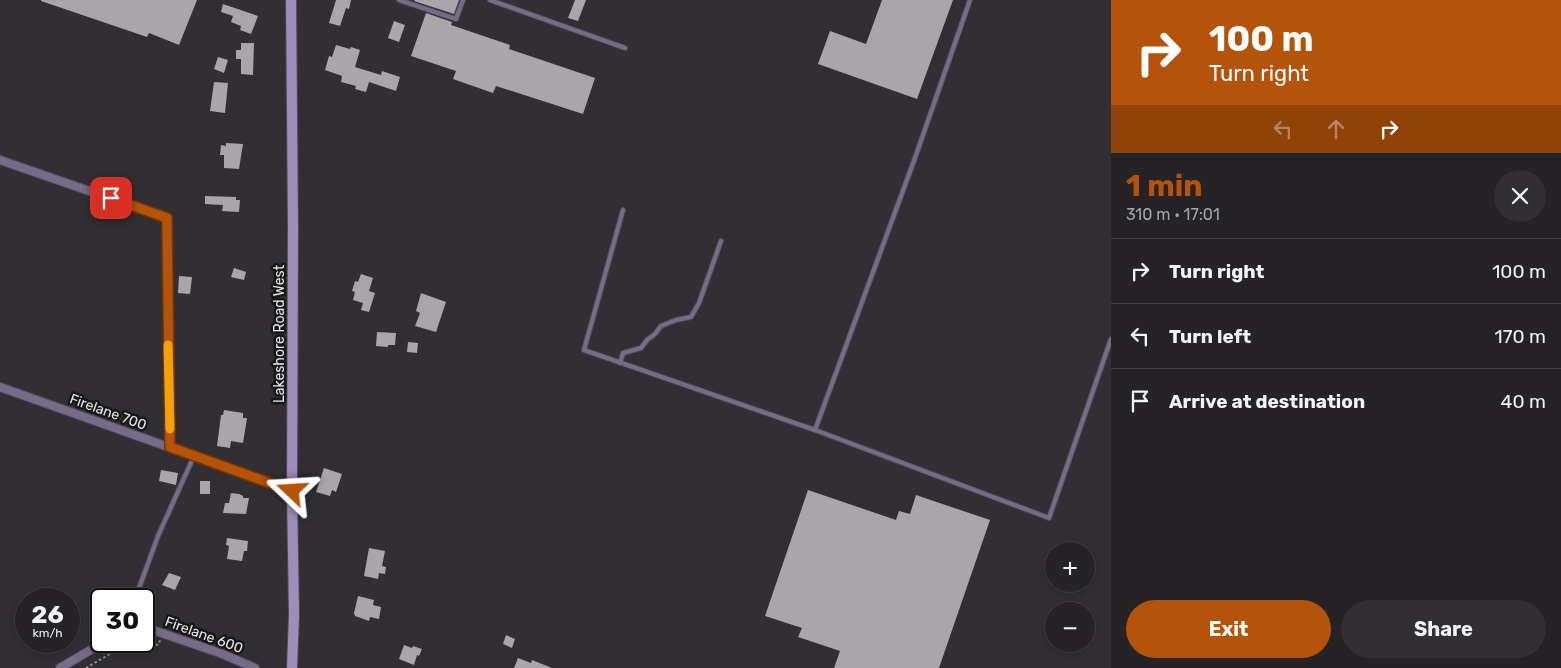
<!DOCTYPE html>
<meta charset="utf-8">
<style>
body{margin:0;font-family:Rubik,sans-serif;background:#312f32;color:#f1f3f6;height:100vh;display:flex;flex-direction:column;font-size:19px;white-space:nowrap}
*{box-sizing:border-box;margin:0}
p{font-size:16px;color:#a3a4a7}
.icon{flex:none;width:28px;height:28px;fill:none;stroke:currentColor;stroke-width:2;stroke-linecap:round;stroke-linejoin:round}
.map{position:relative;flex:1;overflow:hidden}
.side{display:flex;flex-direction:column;background:#252326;width:450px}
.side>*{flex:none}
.top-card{background:#b45309;color:#fff;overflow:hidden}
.fabs{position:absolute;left:1045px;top:542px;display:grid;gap:10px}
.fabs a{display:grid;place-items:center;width:50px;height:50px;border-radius:50%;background:#252326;box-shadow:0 2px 8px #0003,0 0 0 1px #424043;font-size:25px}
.speed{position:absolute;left:15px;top:588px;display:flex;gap:10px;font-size:25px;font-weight:700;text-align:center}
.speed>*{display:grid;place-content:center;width:65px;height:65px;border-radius:50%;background:#252326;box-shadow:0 2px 8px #0003,0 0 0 1px #424043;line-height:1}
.speed small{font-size:12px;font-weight:400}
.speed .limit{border:2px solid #111;border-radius:8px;background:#fff;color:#111}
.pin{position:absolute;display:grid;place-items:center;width:42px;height:42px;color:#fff;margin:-21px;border-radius:10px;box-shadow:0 2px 8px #0006}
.me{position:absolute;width:55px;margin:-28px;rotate:290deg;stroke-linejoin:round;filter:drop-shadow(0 0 4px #0008)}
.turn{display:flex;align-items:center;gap:18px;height:105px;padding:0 15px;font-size:22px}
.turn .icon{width:65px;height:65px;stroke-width:2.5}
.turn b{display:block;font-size:35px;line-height:42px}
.lanes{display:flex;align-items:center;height:48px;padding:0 15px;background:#0003;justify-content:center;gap:25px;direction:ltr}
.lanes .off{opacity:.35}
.round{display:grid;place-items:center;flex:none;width:52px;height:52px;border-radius:26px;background:#312f32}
.overview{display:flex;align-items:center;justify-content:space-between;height:85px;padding:0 15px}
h1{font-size:30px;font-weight:700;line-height:38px;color:#b45309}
.cta{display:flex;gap:10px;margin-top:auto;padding:10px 15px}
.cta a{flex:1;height:58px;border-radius:30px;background:#b45309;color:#fff;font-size:20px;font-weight:700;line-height:58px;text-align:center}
.cta a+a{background:#312f32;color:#f1f3f6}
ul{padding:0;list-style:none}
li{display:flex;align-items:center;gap:15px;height:65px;padding:0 15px;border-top:1px solid #424043}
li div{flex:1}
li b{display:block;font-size:19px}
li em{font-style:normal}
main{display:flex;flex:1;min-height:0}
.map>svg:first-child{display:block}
</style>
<main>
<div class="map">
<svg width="1111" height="668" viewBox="0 0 1111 668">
<rect width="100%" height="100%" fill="#312f33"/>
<g fill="#a8a6aa">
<polygon points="41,0 197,0 179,45 149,33 147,37 41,1"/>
<polygon points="336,0 351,0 349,9 346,8 340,26 329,23"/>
<polygon points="415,0 459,0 454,14 414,1"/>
<polygon points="575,0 586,0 578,21 568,18"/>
<polygon points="882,0 953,0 917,99 818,64 830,31 866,44"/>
<polygon points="223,4 258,16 251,34 240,30 241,26 231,22 233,16 221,12"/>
<polygon points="426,13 452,22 451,25 510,45 509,49 595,78 583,114 496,86 493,93 453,79 456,71 411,56"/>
<polygon points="394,21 405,25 399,42 388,38"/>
<polygon points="241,43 254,43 253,75 241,74 241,59 236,59 236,50 241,50"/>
<polygon points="336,45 350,49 351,47 360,50 355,67 381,75 382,71 400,77 396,91 369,82 366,92 355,89 356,86 341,82 342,76 325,70 329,56 332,57"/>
<polygon points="218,57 228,60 224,73 214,69"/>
<polygon points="214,82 228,83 225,113 210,111"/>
<polygon points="226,143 243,144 239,169 224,168 224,155 220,155 221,145 226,146"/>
<polygon points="205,196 236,197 236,200 240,200 239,212 222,211 223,205 205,204"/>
<polygon points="234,268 246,272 244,280 231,277"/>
<polygon points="361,274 373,278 369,291 375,293 369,312 361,310 363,303 353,300 355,292 352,291 355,281 358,282"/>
<polygon points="179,276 192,277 190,294 178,293"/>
<polygon points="421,293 446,302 436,332 415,326 420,313 416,311"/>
<polygon points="377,332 396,333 395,345 388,345 388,347 376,346"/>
<polygon points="408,342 418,343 417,353 407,352"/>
<polygon points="224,410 243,413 243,418 247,418 243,443 231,441 230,448 217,446 221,415 223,415"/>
<polygon points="324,468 342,474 336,492 332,490 330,496 316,492"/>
<polygon points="161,470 178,473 176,485 159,481"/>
<rect x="200" y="481" width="10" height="13"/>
<polygon points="808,490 896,520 899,511 910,514 916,495 990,520 939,668 834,668 840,651 798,637 802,628 765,616"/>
<polygon points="231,493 239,494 243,496 243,498 249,498 246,514 223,513 225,503 229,503"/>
<polygon points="227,538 248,541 247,551 244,551 242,561 227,559 229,546 226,545"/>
<polygon points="369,548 385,551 382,566 386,567 385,574 379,573 378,579 364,576"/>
<polygon points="169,573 181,577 175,590 162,585"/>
<polygon points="358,596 374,600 373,605 381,607 379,619 370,617 369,621 355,616 354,613"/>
<polygon points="506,635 515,639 512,648 503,644"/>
<polygon points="404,645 412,648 413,646 422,649 419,656 417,655 414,665 399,659"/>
<polygon points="518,658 531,663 532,660 552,668 514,668"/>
</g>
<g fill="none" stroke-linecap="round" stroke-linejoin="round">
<defs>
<g id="lane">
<polyline points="399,0 456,19 463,0"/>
<polyline points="490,0 625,48"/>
<polyline points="970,0 915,158 815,430 1049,518 1111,339"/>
<polyline points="623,210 584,350 815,430"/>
<polyline points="620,363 623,353 641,348 647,340 655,334 661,326 676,320 691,317 699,303 721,241"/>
<polyline points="135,599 158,536 194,456"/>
</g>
<g id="street">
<polyline points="0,160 167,218 170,447"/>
<polyline points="0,387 292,491"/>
<polyline points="144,627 220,653 255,668"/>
<polyline points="60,668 99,645 108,641"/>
</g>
<polyline id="secondary" points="291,0 293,227 292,491 294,615 292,668"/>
</defs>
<use href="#lane" stroke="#4e4d50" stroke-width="6"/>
<use href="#street" stroke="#4e4d50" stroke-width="10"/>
<use href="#secondary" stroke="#4e4d50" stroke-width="12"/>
<polyline stroke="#8f8f91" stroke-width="2" stroke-dasharray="2.5 2.5" stroke-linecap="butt" points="86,668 115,651 149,648 159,644 160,640"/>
<use href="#lane" stroke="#776b8a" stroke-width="4"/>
<use href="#street" stroke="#776b8a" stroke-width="8"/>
<use href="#secondary" stroke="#9e8cbc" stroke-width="10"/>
</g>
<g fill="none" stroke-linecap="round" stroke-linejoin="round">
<defs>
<polyline id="route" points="111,198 167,218 170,447 292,491"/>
</defs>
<use href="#route" stroke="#753606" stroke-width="12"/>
<use href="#route" stroke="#b45309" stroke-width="9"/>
<polyline stroke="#f59e0b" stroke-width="9" points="168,345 170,429"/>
</g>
<g text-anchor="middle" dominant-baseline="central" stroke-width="5" stroke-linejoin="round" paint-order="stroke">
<g font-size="14" fill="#e8e8ea" stroke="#181819">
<text transform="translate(279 334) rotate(-90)">Lakeshore Road West</text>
<text transform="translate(108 412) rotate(20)">Firelane 700</text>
<text transform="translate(204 635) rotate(20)">Firelane 600</text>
</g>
</g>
</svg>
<div class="fabs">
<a>+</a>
<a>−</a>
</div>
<div class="speed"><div>26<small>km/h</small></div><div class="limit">30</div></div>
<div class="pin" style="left:111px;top:198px;background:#d93025"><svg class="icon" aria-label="arrive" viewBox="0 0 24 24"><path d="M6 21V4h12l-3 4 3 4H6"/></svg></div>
<svg class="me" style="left:292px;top:491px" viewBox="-20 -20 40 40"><path d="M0-17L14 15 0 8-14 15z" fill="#b45309" stroke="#fff" stroke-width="4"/></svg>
</div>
<section class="side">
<div class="top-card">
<div class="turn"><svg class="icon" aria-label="right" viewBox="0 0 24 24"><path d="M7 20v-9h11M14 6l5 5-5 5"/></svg><div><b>100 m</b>Turn right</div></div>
<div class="lanes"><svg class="icon off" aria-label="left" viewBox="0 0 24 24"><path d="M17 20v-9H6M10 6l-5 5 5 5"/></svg><svg class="icon off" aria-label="ahead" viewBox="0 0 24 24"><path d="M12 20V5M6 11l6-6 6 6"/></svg><svg class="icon" aria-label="right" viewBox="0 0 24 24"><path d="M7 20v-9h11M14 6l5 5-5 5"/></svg></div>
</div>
<div class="overview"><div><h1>1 min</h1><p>310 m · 17:01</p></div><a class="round"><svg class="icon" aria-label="close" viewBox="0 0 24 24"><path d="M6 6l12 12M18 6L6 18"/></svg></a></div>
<ul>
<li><svg class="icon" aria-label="right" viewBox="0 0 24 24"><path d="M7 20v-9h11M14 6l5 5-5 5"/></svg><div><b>Turn right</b></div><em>100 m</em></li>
<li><svg class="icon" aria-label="left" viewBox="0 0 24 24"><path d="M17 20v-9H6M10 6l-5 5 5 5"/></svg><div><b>Turn left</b></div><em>170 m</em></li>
<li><svg class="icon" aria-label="arrive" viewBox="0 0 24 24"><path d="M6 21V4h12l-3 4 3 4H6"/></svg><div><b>Arrive at destination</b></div><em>40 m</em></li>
</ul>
<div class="cta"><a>Exit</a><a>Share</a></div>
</section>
</main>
